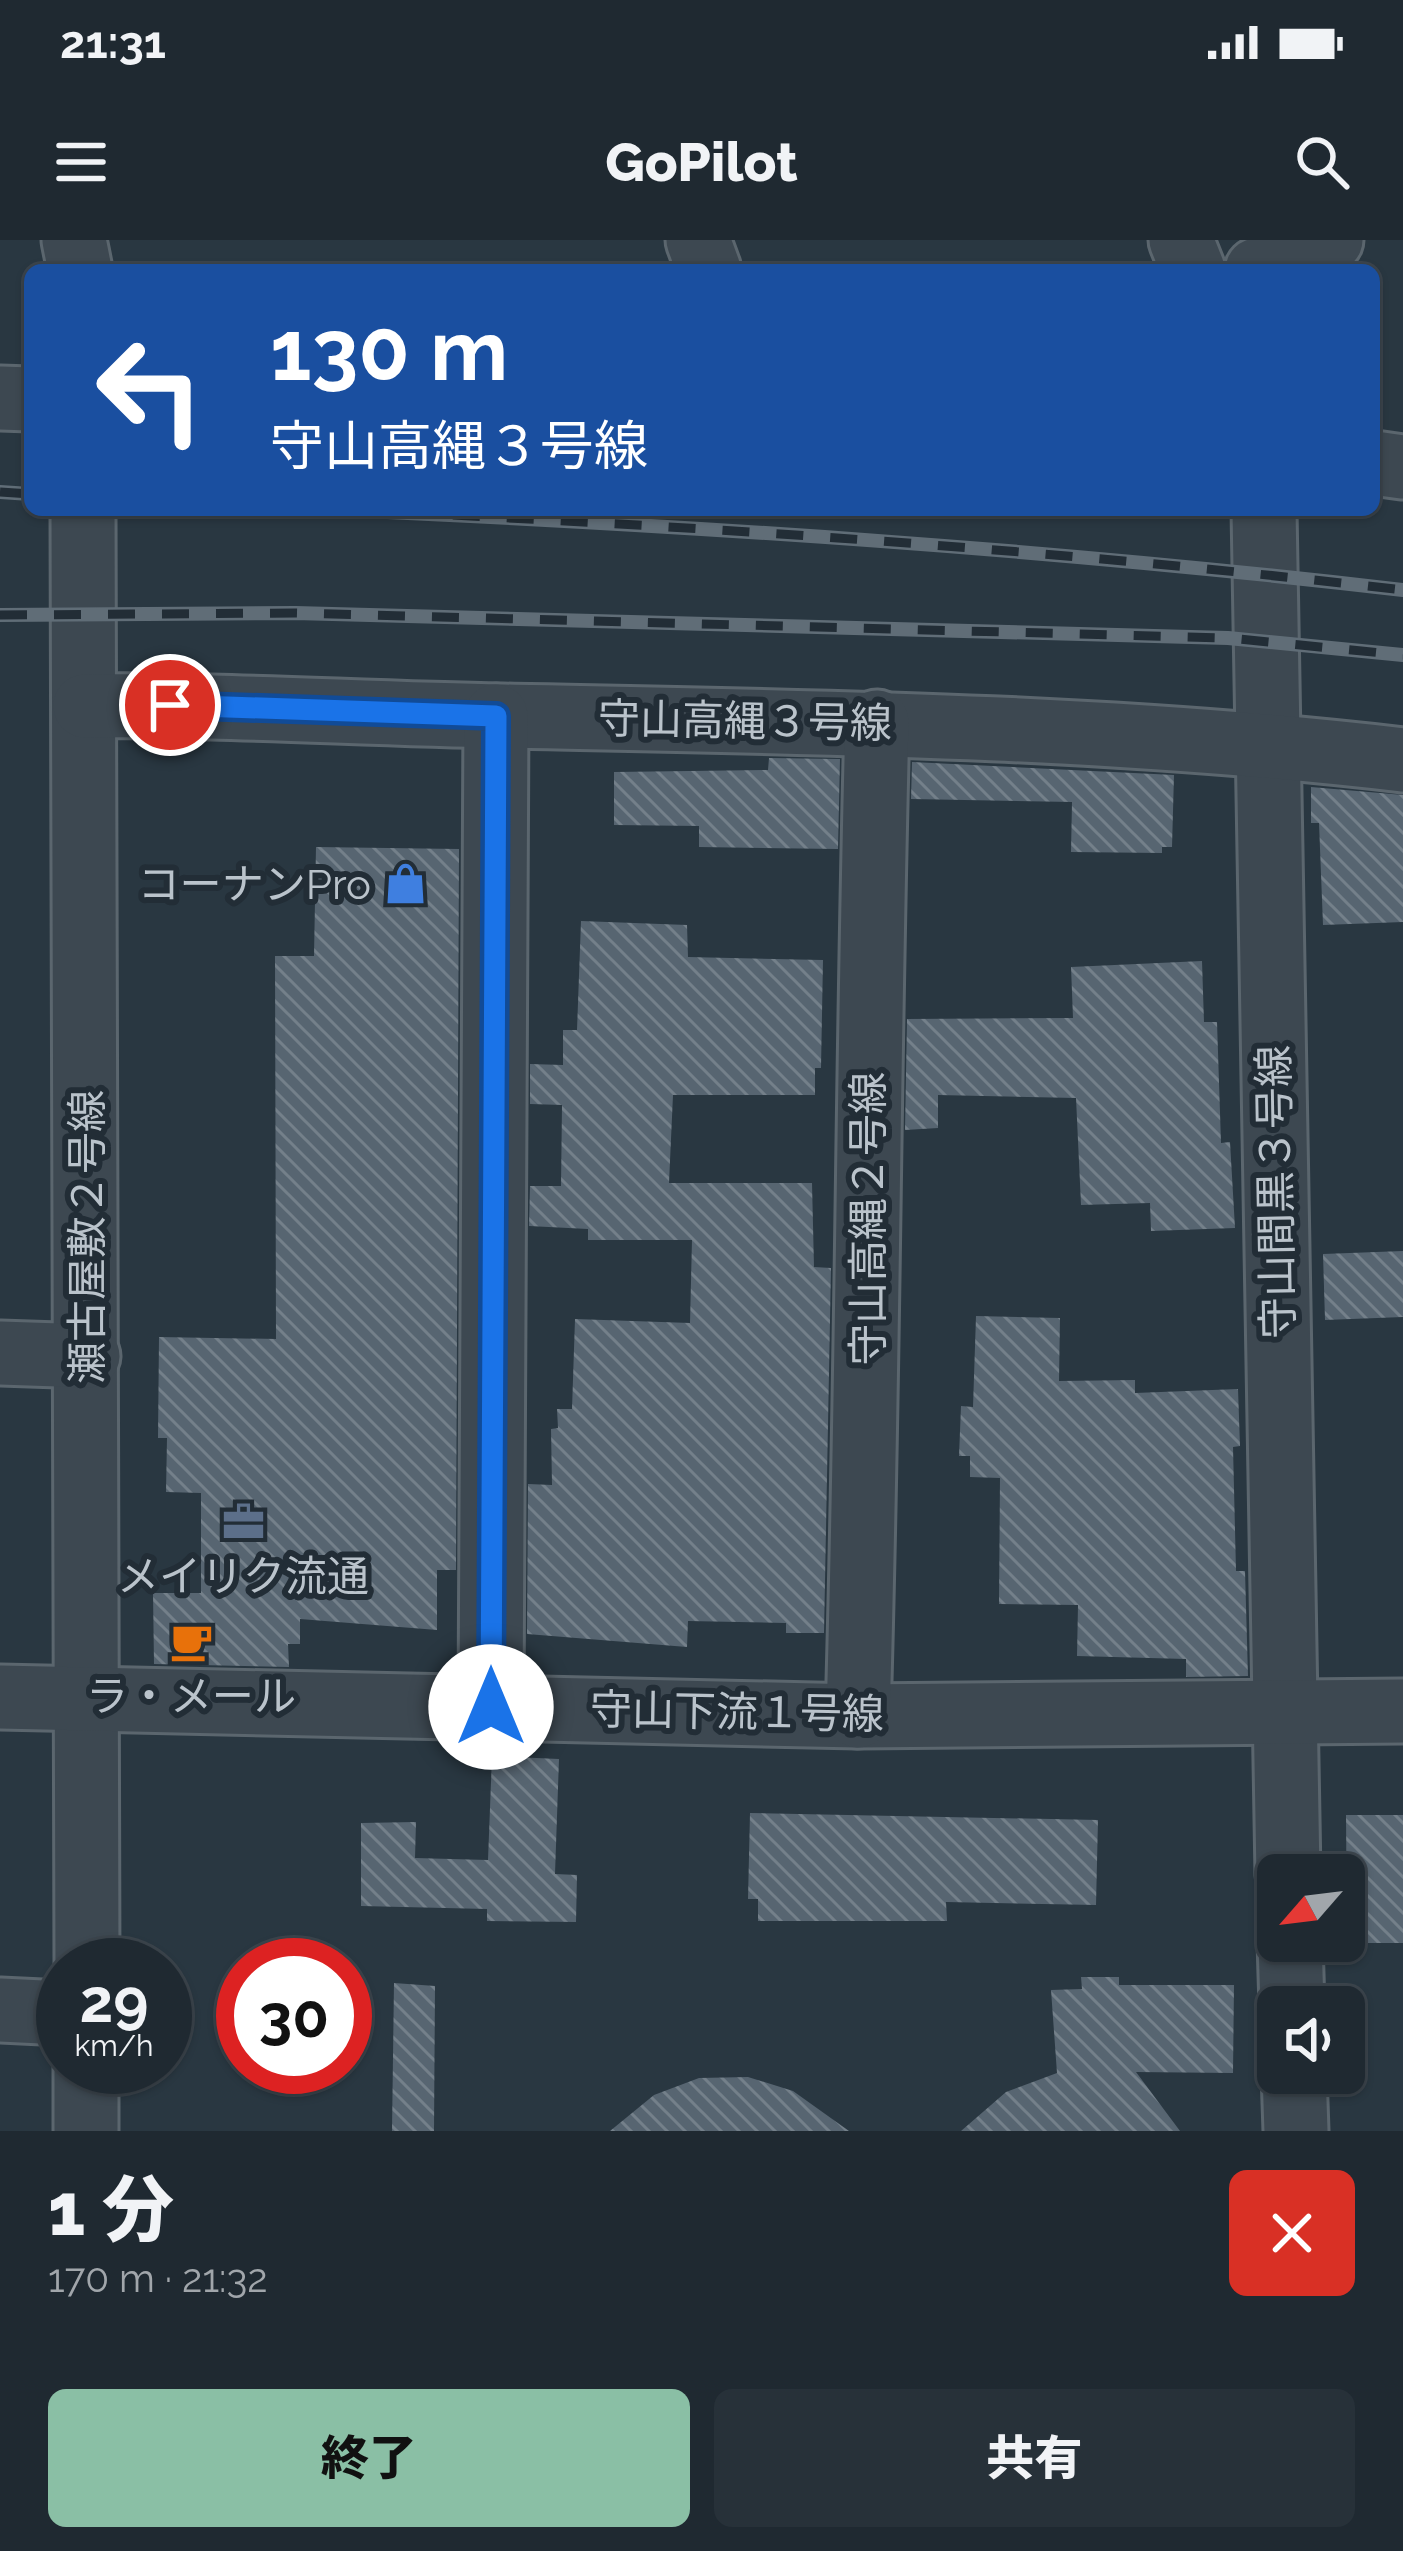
<!DOCTYPE html>
<html lang="ja">
<meta charset="utf-8">
<style>
body{margin:0;font-family:Raleway,"Noto Sans JP",sans-serif;background:#273139;color:#f1f3f6;height:100vh;display:flex;flex-direction:column;font-size:45px;white-space:nowrap}
*{box-sizing:border-box;margin:0}
p{font-size:39px;color:#a1a6ab}
.icon{flex:none;width:66px;height:66px;fill:none;stroke:currentColor;stroke-width:2;stroke-linecap:round;stroke-linejoin:round}
.map{position:relative;height:1891px;overflow:hidden}
.panel{display:flex;flex-direction:column;background:#1f2931;flex:1}
.panel>*{flex:none}
.hud{position:absolute;left:24px;top:24px;width:1356px;height:252px;border-radius:18px;box-shadow:0 3px 9px #0004,0 0 0 3px #3c454d;background:#1a4fa0;color:#fff;overflow:hidden}
.needle{width:78px;rotate:242deg}
.tools{position:absolute;left:1257px;top:1614px;display:grid;gap:24px}
.tools a{display:grid;place-items:center;width:108px;height:108px;border-radius:18px;background:#1f2931;box-shadow:0 3px 9px #0004,0 0 0 3px #3c454d;font-size:60px}
.speed{position:absolute;left:36px;top:1698px;display:flex;gap:24px;font-size:60px;font-weight:700;text-align:center}
.speed>*{display:grid;place-content:center;width:156px;height:156px;border-radius:50%;background:#1f2931;box-shadow:0 3px 9px #0004,0 0 0 3px #3c454d;line-height:1}
.speed small{font-size:30px;font-weight:400}
.speed .limit{border:18px solid #d22;background:#fff;color:#111}
.pin{position:absolute;display:grid;place-items:center;width:102px;height:102px;color:#fff;margin:-51px;border:6px solid #fff;border-radius:50%;box-shadow:0 3px 12px #0007}
.me{position:absolute;width:132px;margin:-66px;rotate:0deg;stroke-linejoin:round;filter:drop-shadow(0 0 9px #0008)}
.turn{display:flex;align-items:center;gap:42px;height:252px;padding:0 48px;font-size:54px}
.turn .icon{width:156px;height:156px;stroke-width:2.5}
.turn b{display:block;font-size:84px;line-height:102px}
.round{display:grid;place-items:center;flex:none;width:126px;height:126px;border-radius:18px;background:#273139}
.overview{display:flex;align-items:center;justify-content:space-between;height:204px;padding:0 48px}
h1{font-size:72px;font-weight:800;line-height:90px}
.button{display:flex;gap:24px;margin-top:auto;padding:24px 48px}
.button a{flex:1;height:138px;border-radius:18px;background:#8abfa5;color:#111;font-size:48px;font-weight:800;line-height:138px;text-align:center}
.button a+a{background:#273139;color:#f1f3f6}
.status{display:flex;justify-content:space-between;align-items:center;height:84px;padding:0 60px;background:#1f2931;direction:ltr}
.status svg{height:33px;fill:currentColor}
header{display:flex;justify-content:space-between;align-items:center;height:156px;padding:0 48px;background:#1f2931;font-size:54px;font-weight:800}
.map>svg:first-child{display:block}
</style>
<div class="status"><b>21:31</b><svg viewBox="0 0 49 12"><path d="M0 12V9h3v3zM5 12V6h3v6zM10 12V3h3v9zM15 12V0h3v12zM26 1h20v11H26zM47 4h2v5h-2z"/></svg></div>
<header><svg class="icon" aria-label="menu" viewBox="0 0 24 24"><path d="M4 6h16M4 12h16M4 18h16"/></svg>GoPilot<svg class="icon" aria-label="search" viewBox="0 0 24 24"><circle cx="10" cy="10" r="6"/><path d="M15 15l6 6"/></svg></header>
<div class="map">
<svg width="1403" height="1891" viewBox="0 0 1403 1891">
<defs>
<pattern id="building-back-hatch" width="6" height="6" patternUnits="userSpaceOnUse" patternTransform="scale(3)"><rect width="6" height="6" fill="#576571"/><path d="M-1 5l2 2M0 0l6 6M5-1l2 2" fill="none" stroke="#74808a"/></pattern>
</defs>
<rect width="100%" height="100%" fill="#293741"/>
<g fill="url(#building-back-hatch)">
<polygon points="769,518 840,519 838,609 699,607 699,586 614,585 614,532 768,530"/>
<polygon points="912,522 1174,535 1172,607 1162,607 1162,613 1071,612 1072,562 911,559"/>
<polygon points="1311,547 1403,555 1403,682 1323,685 1319,583 1311,583"/>
<polygon points="316,607 459,609 456,1330 437,1330 437,1390 300,1379 300,1404 288,1404 289,1427 154,1424 153,1353 201,1353 201,1253 166,1252 167,1198 158,1198 159,1097 276,1099 275,716 314,716"/>
<polygon points="581,681 687,685 688,717 823,720 821,828 815,828 815,855 673,855 669,943 812,943 814,1027 831,1028 824,1393 786,1393 786,1383 688,1381 687,1407 527,1394 528,1244 552,1245 551,1189 558,1188 557,1169 572,1169 575,1079 690,1083 692,1000 588,1000 588,989 529,986 530,946 561,946 562,865 530,864 530,824 563,825 563,790 577,790"/>
<polygon points="1202,721 1204,782 1217,782 1221,903 1230,902 1235,988 1151,991 1150,963 1081,965 1076,858 938,855 938,888 905,890 907,779 1073,778 1071,727"/>
<polygon points="1403,1011 1403,1077 1325,1080 1323,1014"/>
<polygon points="976,1076 1060,1078 1059,1141 1135,1140 1135,1153 1238,1149 1240,1206 1233,1207 1236,1331 1245,1331 1248,1436 1186,1437 1186,1419 1077,1416 1078,1365 999,1364 1000,1238 970,1237 970,1216 959,1216 961,1166 973,1167"/>
<polygon points="492,1516 559,1519 555,1634 577,1635 576,1682 487,1681 487,1669 361,1666 361,1583 416,1582 415,1618 488,1620"/>
<polygon points="750,1573 1098,1580 1096,1665 946,1662 947,1681 758,1681 758,1659 748,1659"/>
<polygon points="1346,1575 1403,1575 1403,1703 1347,1703"/>
<polygon points="1081,1737 1119,1737 1119,1745 1234,1745 1233,1833 1136,1832 1180,1891 961,1891 1006,1852 1057,1833 1051,1750 1082,1749"/>
<polygon points="394,1743 435,1746 434,1891 392,1891"/>
<polygon points="748,1837 793,1851 849,1891 610,1891 654,1855 699,1838"/>
</g>
<g fill="none" stroke-linecap="round" stroke-linejoin="round">
<defs>
<g id="minor">
<polyline points="74,0 80,30"/>
<polyline points="698,0 709,30"/>
<polyline points="1181,0 1193,30"/>
<polyline points="1257,30 1331,0"/>
<polyline points="0,158 30,159"/>
<polyline points="1374,223 1403,227"/>
<polyline points="83,270 87,1725"/>
<polyline points="1264,270 1288,1635"/>
<path d="M85,466c140,-2 279,8 418,10 301,6 601,9 900,44"/>
<polyline points="0,1113 88,1116"/>
<polyline points="0,1457 858,1476 1403,1471"/>
<polyline points="491,1467 496,476"/>
<path d="M858,1476c10,-331 10,-662 19,-994"/>
<polyline points="1290,1701 1292,1767"/>
<polyline points="0,1770 63,1773"/>
<polyline points="1294,1833 1296,1891"/>
<polyline points="86,1891 86,1827"/>
</g>
</defs>
<use href="#minor" stroke="#5b666e" stroke-width="69"/>
<use href="#minor" stroke="#3d4851" stroke-width="63"/>
<defs>
<g id="rail">
<polyline points="0,252 30,254"/>
<path d="M345,270c353,16 706,39 1058,80"/>
<polyline points="0,375 295,373 1228,398 1403,415"/>
</g>
</defs>
<use href="#rail" stroke="#606d77" stroke-width="14"/>
<use href="#rail" stroke="#222d36" stroke-width="9" stroke-dasharray="27" stroke-linecap="butt"/>
</g>
<g fill="none" stroke-linecap="round" stroke-linejoin="round">
<defs>
<polyline id="route" points="170,465 496,476 491,1467"/>
</defs>
<use href="#route" stroke="#114b97" stroke-width="30"/>
<use href="#route" stroke="#1a73e8" stroke-width="21"/>
</g>
<defs>
<symbol id="shop-bare" viewBox="-9 -9 18 18"><path d="M-5-2.5h2.3a2.7 3.5 0 0 1 5.4 0H5L5.5 6h-11ZM-1.5-2.5h3a1.5 2.3 0 0 0-3 0Z" fill="#3f7fe0" stroke="#222d36" stroke-width="2.5" paint-order="stroke"/></symbol>
<symbol id="office-bare" viewBox="-9 -9 18 18"><path d="M-6-3h4V-5.5h4V-3h4V5H-6ZM-1-4.5V-3h2v-1.5ZM-6 0V1H6V0Z" fill="#5c6f8a" stroke="#222d36" stroke-width="2.5" paint-order="stroke"/></symbol>
<symbol id="cafe-bare" viewBox="-9 -9 18 18"><path d="M-5.5-4.5H6V0H3Q3 3.5 0 3.5H-2.5Q-5.5 3.5-5.5 0ZM3-3.2v2h1.7v-2ZM-6 4.5H4V6H-6Z" fill="#e8710a" stroke="#222d36" stroke-width="2.5" paint-order="stroke"/></symbol>
</defs>
<g fill-rule="evenodd">
<use href="#shop-bare" x="376" y="614" width="59" height="59"/>
<use href="#office-bare" x="214" y="1252" width="59" height="59"/>
<use href="#cafe-bare" x="162" y="1372" width="59" height="59"/>
</g>
<g text-anchor="middle" dominant-baseline="central" stroke-width="12" stroke-linejoin="round" paint-order="stroke">
<g font-size="42" fill="#bac3cb" stroke="#222d36">
<text transform="translate(745 481) rotate(1)">守山高縄３号線</text>
<text transform="translate(1276 952) rotate(-91)">守山間黒３号線</text>
<text transform="translate(868 979) rotate(-90)">守山高縄２号線</text>
<text transform="translate(87 997) rotate(-90)">瀬古屋敷２号線</text>
<text transform="translate(737 1472) rotate(1)">守山下流１号線</text>
</g>
<g font-size="42" fill="#bac3cb" stroke="#222d36">
<text x="371" y="644" text-anchor="end">コーナンPro</text>
<text x="243" y="1336">メイリク流通</text>
<text x="191" y="1456">ラ・メール</text>
</g>
</g>
</svg>
<div class="tools">
<a><svg class="needle" viewBox="-14 -14 28 28"><path d="M0-13l5 13h-10z" fill="#e53935"/><path d="M0 13l5-13h-10z" fill="#a1a6ab"/></svg></a>
<a><svg class="icon" aria-label="sound" viewBox="0 0 24 24"><path d="M4 9h4l5-4v14l-5-4H4zM17 9q2 3 0 6"/></svg></a>
</div>
<div class="speed"><div>29<small>km/h</small></div><div class="limit">30</div></div>
<div class="pin" style="left:170px;top:465px;background:#d93025"><svg class="icon" aria-label="arrive" viewBox="0 0 24 24"><path d="M6 21V4h12l-3 4 3 4H6"/></svg></div>
<svg class="me" style="left:491px;top:1467px" viewBox="-20 -20 40 40"><circle r="19" fill="#fff"/><path d="M0-13L10 11 0 6-10 11z" fill="#1a73e8"/></svg>
<div class="hud">
<div class="turn"><svg class="icon" aria-label="left" viewBox="0 0 24 24"><path d="M17 20v-9H6M10 6l-5 5 5 5"/></svg><div><b>130 m</b>守山高縄３号線</div></div>
</div>
</div>
<section class="panel">
<div class="overview"><div><h1>1 分</h1><p>170 m · 21:32</p></div><a class="round" style="background:#d93025;color:#fff"><svg class="icon" aria-label="close" viewBox="0 0 24 24"><path d="M6 6l12 12M18 6L6 18"/></svg></a></div>
<div class="button"><a>終了</a><a>共有</a></div>
</section>
